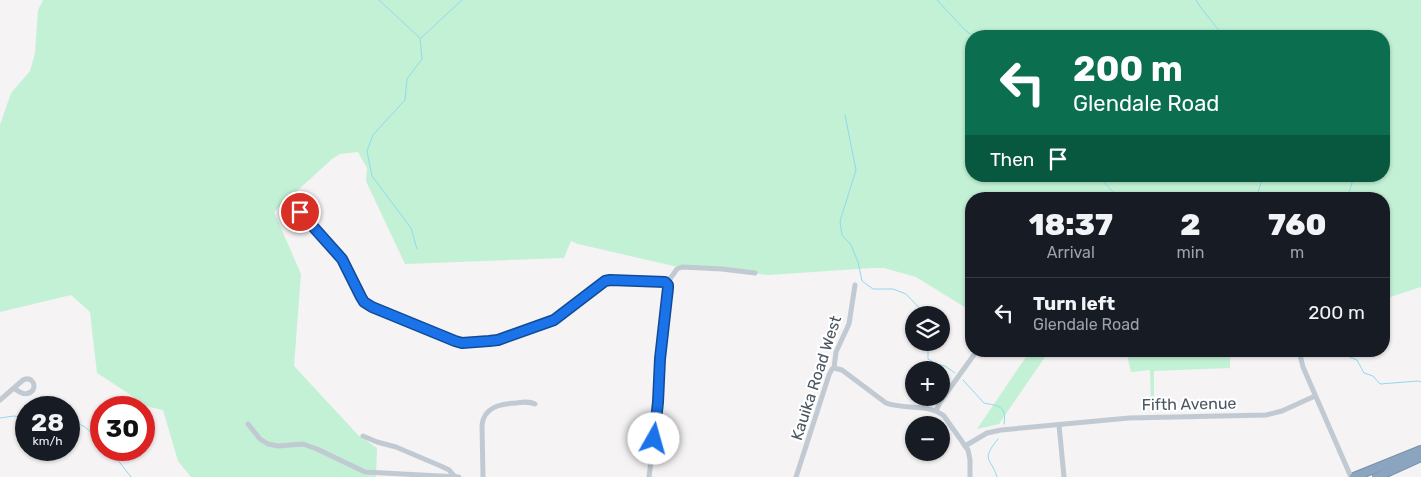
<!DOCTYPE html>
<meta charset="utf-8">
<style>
body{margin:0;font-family:Rubik,sans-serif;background:#242831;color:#f1f3f6;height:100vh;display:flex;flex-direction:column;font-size:19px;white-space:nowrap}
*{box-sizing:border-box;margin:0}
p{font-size:16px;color:#9ea1a6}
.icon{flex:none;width:28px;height:28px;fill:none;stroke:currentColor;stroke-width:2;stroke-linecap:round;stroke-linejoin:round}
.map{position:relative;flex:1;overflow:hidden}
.panel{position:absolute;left:965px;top:192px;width:425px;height:165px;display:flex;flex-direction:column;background:#171b24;border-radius:20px;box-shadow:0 1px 4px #0004}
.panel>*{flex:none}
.guide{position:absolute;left:965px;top:30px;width:425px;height:152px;border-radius:20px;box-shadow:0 1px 4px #0004;background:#0b6e4f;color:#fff;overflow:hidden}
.buttons{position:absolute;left:905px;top:306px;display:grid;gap:10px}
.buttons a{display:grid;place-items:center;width:45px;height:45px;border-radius:50%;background:#171b24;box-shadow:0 1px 4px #0004;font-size:25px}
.speed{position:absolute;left:15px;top:396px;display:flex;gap:10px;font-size:25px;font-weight:700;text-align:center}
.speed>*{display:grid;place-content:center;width:65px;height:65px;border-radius:50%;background:#171b24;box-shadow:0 1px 4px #0004;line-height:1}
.speed small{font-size:12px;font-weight:400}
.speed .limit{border:8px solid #d22;background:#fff;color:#111}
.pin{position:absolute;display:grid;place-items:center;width:42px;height:42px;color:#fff;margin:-21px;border:2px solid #fff;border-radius:50%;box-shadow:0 1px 5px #0007}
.me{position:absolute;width:55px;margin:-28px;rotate:7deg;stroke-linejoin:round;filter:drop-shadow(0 0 4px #0008)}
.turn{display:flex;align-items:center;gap:18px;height:105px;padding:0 25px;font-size:22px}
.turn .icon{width:65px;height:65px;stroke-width:2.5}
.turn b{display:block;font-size:35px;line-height:42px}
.then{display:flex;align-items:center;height:48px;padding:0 25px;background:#0003;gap:10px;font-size:19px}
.eta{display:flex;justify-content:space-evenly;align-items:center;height:85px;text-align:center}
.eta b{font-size:30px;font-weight:800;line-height:35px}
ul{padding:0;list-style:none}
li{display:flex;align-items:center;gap:15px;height:70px;padding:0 25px;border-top:1px solid #363941}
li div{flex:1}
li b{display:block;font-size:19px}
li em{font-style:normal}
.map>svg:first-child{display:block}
</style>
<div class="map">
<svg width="1421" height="477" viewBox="0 0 1421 477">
<rect width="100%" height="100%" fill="#f5f3f3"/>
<g fill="#c3f1d5" fill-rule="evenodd">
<path d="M43,0h1378v287l-37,12v-100h-413v112l-55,-34 -32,-9h-12l-103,7 -91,-8 -100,-23 -7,-3 -7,17 -159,6 -39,-83 1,-13 -9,-16 -18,2 -8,5 -58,53 27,62 -7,92 64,69 19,13 -1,29h-185l-13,-16 -15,-51 -14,-3 -52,-34 -7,-61 -19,-17 -71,17v-187l11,-32 19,-22 5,-18 3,-43zM971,36h413v140h-413z"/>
<polygon points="1030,351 1049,351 999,424 977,429"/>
<polygon points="1126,351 1230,351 1230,368 1154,371 1154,409 1151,409 1150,370 1131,372"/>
</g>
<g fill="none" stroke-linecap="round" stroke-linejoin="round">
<g stroke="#90daee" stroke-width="1">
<polyline points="379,0 420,38 422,59 407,79 405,100 373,135 367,151 372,176 411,228 417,249"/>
<polyline points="937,0 965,30 973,36"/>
<polyline points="1196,0 1199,5 1223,36"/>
<polyline points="421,38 462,0"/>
<polyline points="845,115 856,170 840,221 842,235 851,245 858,262 862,281 873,289 893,289 906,294 926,315"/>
<polyline points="1098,176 1120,199"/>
<polyline points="1256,199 1263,176"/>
<polyline points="1347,199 1354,176"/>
<polyline points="929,342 928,346 928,359 936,364 945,366 955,373"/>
<polyline points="1336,351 1357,360 1364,373 1373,376 1380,384 1418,381 1421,382"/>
<path d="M963,380l21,23c14,3 23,2 20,21"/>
<polyline points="0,418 14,416 26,418"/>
<polyline points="69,419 85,427 101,441"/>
<polyline points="110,450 131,477"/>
<path d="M997,477c-6,-20 -17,-16 1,-38"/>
</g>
<defs>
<g id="highway">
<polyline points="1354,477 1421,450"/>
<polyline points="1377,477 1421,457"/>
</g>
</defs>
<use href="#highway" stroke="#7690ad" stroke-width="10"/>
<g stroke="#c1cad2" stroke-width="5">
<polyline points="300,212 342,259 361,297 364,302 372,307 455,341 462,343 489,341 498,340 554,320 605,281 610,280 663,281 667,283"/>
<polyline points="1299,351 1303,367 1351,477"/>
<path d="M834,368l8,2 44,33c19,7 42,0 58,13l24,34 2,10v17"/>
<path d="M0,400l23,-20c8,-4 13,4 10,10 -6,7 -13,3 -19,-2"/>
<polyline points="936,411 940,402 976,352"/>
<polyline points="248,424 260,439 268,444 278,446 303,444 317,449 365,472 459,477"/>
<polyline points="1059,425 1064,477"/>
<polyline points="363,436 377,442 396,447 443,467 449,470 455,477"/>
<polyline points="965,446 987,433 1001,430 1129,418 1266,415 1282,411 1315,396"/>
<path d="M483,477l-1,-52c2,-18 18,-21 34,-22 7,-1 13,-2 19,1"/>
<polyline points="649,477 658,401 660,359 668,288 667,283 677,269 682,267 722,269 755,273"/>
<polyline points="796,477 829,375 832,369 834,368 836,352 849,324 855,285"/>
</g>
<use href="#highway" stroke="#8ba5c1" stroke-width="8"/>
</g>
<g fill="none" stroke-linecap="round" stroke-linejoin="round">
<defs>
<polyline id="route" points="300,212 342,259 361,297 364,302 372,307 455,341 462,343 489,341 498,340 554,320 605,281 610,280 665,282 668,285 668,288 660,359 658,402 654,439"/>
</defs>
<use href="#route" stroke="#114b97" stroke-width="12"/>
<use href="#route" stroke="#1a73e8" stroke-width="9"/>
</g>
<g text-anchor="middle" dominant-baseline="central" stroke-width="4.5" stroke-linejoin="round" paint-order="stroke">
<g font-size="16" fill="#4a5661" stroke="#fff">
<text transform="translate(816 378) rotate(-72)">Kauika Road West</text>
<text transform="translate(1189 404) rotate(-1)">Fifth Avenue</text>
</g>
</g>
</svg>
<div class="buttons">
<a><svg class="icon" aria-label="layers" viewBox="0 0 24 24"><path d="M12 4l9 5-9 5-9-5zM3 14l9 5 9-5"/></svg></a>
<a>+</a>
<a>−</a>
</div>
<div class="speed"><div>28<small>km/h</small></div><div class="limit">30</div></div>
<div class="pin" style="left:300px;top:212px;background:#d93025"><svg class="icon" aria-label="arrive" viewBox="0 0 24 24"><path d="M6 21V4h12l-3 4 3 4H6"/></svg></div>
<svg class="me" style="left:654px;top:439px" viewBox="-20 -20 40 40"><circle r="19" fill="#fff"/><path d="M0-13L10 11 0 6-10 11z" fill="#1a73e8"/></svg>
<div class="guide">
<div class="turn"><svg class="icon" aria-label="left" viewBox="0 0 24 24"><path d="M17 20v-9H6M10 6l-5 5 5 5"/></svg><div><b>200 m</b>Glendale Road</div></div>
<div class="then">Then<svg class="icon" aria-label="arrive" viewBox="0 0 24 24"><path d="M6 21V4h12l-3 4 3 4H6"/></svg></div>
</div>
<section class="panel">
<div class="eta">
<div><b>18:37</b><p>Arrival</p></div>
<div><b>2</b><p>min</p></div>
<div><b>760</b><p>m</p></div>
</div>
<ul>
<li><svg class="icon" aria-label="left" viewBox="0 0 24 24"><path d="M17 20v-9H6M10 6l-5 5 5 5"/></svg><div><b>Turn left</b><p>Glendale Road</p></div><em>200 m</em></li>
</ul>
</section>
</div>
